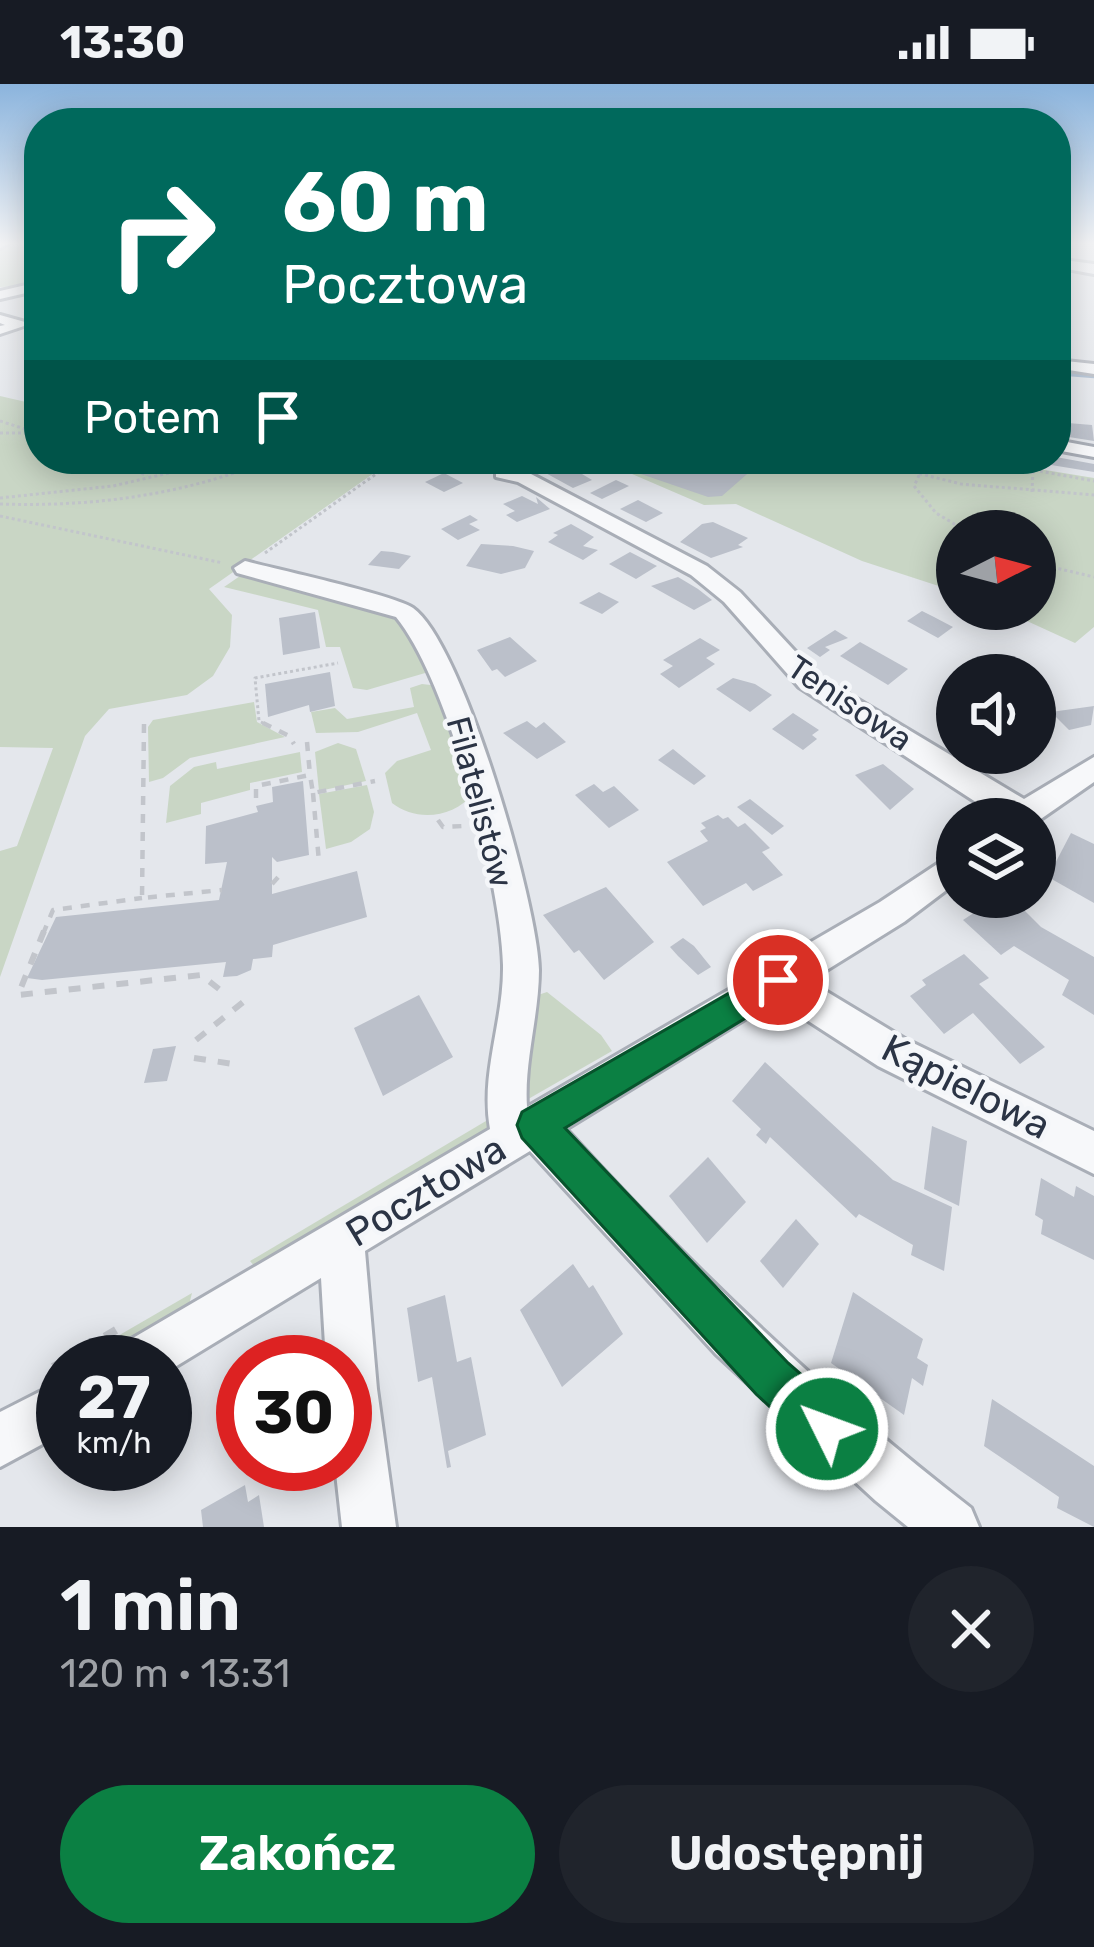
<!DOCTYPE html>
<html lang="pl">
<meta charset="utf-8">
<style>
body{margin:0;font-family:Rubik,sans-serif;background:#20242c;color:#f1f3f6;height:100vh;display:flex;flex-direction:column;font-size:45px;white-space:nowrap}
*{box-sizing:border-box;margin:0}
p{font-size:39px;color:#9ea1a6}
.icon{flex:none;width:66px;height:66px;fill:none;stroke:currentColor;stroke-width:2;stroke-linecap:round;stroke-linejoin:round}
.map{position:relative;height:1443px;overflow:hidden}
.sheet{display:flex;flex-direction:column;background:#171b24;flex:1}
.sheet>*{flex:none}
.hud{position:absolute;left:24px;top:24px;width:1047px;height:366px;border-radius:48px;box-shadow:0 6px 30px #0003;background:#00695c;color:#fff;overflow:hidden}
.needle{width:78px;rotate:84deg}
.fabs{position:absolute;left:936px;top:426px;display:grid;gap:24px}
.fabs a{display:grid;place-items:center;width:120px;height:120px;border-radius:50%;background:#171b24;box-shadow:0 6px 30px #0003;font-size:60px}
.speed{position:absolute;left:36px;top:1251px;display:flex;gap:24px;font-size:60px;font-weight:700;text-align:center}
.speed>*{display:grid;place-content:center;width:156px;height:156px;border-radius:50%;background:#171b24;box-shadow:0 6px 30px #0003;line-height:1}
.speed small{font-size:30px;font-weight:400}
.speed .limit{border:18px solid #d22;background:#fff;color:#111}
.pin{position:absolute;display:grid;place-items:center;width:102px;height:102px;color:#fff;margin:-51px;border:6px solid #fff;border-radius:50%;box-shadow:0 3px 12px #0007}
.me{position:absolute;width:132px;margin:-66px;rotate:312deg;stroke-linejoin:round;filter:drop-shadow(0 0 9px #0008)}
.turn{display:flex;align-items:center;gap:42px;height:252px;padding:0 60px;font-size:54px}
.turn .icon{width:156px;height:156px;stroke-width:2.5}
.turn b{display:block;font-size:84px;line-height:102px}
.then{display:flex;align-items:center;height:114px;padding:0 60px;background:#0003;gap:24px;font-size:45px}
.round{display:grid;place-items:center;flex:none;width:126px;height:126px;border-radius:63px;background:#20242c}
.summary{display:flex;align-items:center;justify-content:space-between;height:204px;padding:0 60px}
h1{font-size:72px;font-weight:600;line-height:90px}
.cta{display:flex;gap:24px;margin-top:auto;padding:24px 60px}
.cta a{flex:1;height:138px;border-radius:72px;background:#0b8043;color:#fff;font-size:48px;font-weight:600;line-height:138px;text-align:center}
.cta a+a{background:#20242c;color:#f1f3f6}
.status{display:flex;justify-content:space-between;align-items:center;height:84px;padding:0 60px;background:#171b24;direction:ltr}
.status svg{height:33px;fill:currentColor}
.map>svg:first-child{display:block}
</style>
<div class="status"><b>13:30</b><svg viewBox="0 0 49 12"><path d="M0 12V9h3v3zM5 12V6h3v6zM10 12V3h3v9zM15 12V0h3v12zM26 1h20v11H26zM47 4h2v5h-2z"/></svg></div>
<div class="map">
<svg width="1094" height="1443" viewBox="0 0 1094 1443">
<rect width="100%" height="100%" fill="#e4e7ec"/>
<g fill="#c9d6c5">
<polygon points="39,160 39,201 0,203 0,162"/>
<polygon points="0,312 39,321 39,375 394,375 209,505 232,531 230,563 213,592 187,611 109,625 85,652 0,893 0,767 17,762 53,664 0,663"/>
<polygon points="611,375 1039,375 1039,385 1094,394 1094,543 1075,559 1001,525 1035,525 1035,447 957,447 957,508 862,477 736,420 704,421 632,390"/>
<polygon points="240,492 399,530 432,587 367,606 353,604 340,563 326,563 318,526 224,503"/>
<path d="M422,600l17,2 34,108c-20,24 -57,28 -81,9l-7,-30 12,-12 34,-11 -14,-37 -59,19 -42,1 -5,-21 24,-4 12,11 67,-12 -4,-19z"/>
<polygon points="254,618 257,638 285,653 190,674 163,694 149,698 148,643 153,636"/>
<polygon points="338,659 356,665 366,697 319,707 315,668"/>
<polygon points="300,668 302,688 250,699 250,706 201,719 201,730 166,739 170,702 194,683 216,678 217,685"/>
<polygon points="367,701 374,728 370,745 351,758 326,765 319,710"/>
<polygon points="547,908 601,951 612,967 523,1018 532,913"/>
<polygon points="491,1034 491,1046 256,1184 250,1177"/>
<polygon points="192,1209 187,1229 99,1278 73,1278"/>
</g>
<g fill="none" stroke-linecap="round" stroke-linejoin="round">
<polyline stroke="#9fb4cc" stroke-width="4.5" points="1056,289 1094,292"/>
</g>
<g fill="#bbc0ca">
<polygon points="1056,338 1092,341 1094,357 1056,351"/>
<polygon points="1056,373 1094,380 1094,388 1045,380 1045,375"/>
<polygon points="657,375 727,375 754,384 722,412 708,413 638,389"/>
<polygon points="561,379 577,387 592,396 573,404 542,387"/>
<polygon points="444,389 463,399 444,408 425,398"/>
<polygon points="616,396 629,402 602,415 590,409"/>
<polygon points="522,412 538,420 536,413 550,425 517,438 506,431 515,427 503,420"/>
<polygon points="638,416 663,429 646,438 620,425"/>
<polygon points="470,431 478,436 469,440 480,446 458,456 441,445"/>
<polygon points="713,438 748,454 738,461 743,463 711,474 680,458 702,440"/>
<polygon points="571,440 594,453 583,462 598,466 583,476 548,458 558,451 553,449"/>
<polygon points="481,460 513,462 534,467 525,484 501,490 466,482"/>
<polygon points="381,467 393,468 411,472 399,485 368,481"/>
<polygon points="630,468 657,482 636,495 609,480"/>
<polygon points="678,493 698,505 712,516 694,526 651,502"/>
<polygon points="599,508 619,518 602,530 579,519"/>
<polygon points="922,527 934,533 953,543 938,554 907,537"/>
<polygon points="315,528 320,564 283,571 279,534"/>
<polygon points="835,546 848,554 825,563 830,566 820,573 807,564"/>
<polygon points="510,553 537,577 505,593 497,585 492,587 477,566"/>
<polygon points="700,554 720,566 706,574 715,580 679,604 660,590 673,582 663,576"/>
<polygon points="860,558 908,585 888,601 840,572"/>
<polygon points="330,588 335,622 310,628 309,621 268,633 265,600"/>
<polygon points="733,594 755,600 772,611 750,628 716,605"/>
<polygon points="1094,622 1091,641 1069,646 1051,628"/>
<polygon points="793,629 819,646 812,651 817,655 803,666 772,645"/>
<polygon points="527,637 536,644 544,638 566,658 537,675 503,649"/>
<polygon points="673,665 706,692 694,701 658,676"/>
<polygon points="883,680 914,705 890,726 855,691"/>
<polygon points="303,697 309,771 277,778 272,773 272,810 357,787 367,833 273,861 272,873 253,875 251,886 237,892 223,893 226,878 42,896 27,894 56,833 219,816 227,778 205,780 206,742 258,728 256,722 273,718 272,703"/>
<polygon points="594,700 603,708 614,702 639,726 609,744 575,711"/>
<polygon points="750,715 784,742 772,751 737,723"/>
<polygon points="718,731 723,735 728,733 738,743 745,739 770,764 762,768 783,791 753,807 746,799 703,822 667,778 708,757 700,747 706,744 701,739"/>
<polygon points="1071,749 1094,760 1094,819 1048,793"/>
<polygon points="606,803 654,858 604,896 579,866 574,869 543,831"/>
<polygon points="998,813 1011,813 1041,843 1094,873 1094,931 1062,911 1069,896 1014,862 1001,871 963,836"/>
<polygon points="683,854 694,862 711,883 698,891 678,872 670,863"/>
<polygon points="964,870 989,894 979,900 1045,963 1020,980 973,929 944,950 910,912 926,901 922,896"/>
<polygon points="419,911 453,973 383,1012 354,944"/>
<polygon points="176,962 167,997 144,999 153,965"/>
<polygon points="765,978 893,1096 952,1123 944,1187 911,1171 913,1161 859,1130 856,1134 770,1053 766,1060 756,1051 761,1045 732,1017"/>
<polygon points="932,1042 967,1057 959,1122 924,1105"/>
<polygon points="708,1073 746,1118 707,1159 669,1112"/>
<polygon points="1041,1094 1074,1113 1076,1102 1094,1112 1094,1176 1041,1150 1043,1136 1035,1131"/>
<polygon points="796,1135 819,1160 783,1204 760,1177"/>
<polygon points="573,1180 589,1204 593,1201 623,1250 562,1303 520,1226"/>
<polygon points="853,1208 923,1255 917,1274 928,1281 923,1302 912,1294 904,1331 831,1279"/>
<polygon points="445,1211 457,1278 471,1273 486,1351 448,1367 451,1383 447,1384 432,1293 418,1298 407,1224"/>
<polygon points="992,1315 1094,1382 1094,1443 1057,1424 1059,1413 984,1362"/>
<polygon points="245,1401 248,1418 259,1411 264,1443 203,1443 201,1426"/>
</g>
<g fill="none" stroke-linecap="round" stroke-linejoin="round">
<defs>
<g id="minor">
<polygon points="0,160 8,160 0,164"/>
<polygon points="39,198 39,206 0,215 0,207"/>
<polygon points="0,231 25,238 27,241 0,250 0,242 5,241 0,239"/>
<polygon points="1056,276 1094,280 1094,290 1056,284"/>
<polygon points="1056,356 1094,363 1094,373 1056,366"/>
<polygon points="503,383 531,390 707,482 740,508 817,591 1024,715 1094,673 1094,698 1035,739 1002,735 799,603 724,518 691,491 518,398 496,393 496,385"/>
<path d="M245,477c30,8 149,34 168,47 50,35 125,298 126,362 0,46 -15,91 -12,137l353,-205 77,-51v31l-53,40 -95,59 96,58 189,92v43l-216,-108 -102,-66 -210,129c125,138 258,265 405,379l8,19h-71l-32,-26 -160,-147 -186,-203 -165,100 12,138 19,138h-54l-7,-63h10v-102h-19l-5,-84 -156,95v-11h-52l8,-17 369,-216c-10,-56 14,-108 13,-164 -2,-83 -55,-285 -107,-348l-159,-44 -3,-5z"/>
<polygon points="63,1296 63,1349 0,1383 0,1328"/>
</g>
<polygon id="tertiary" points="1056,175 1094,180 1094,190 1056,183"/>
</defs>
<use href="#minor" stroke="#a9aeb7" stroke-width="6"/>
<use href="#tertiary" stroke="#a9aeb7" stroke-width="6"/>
<g stroke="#c2c5cb" stroke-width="3" stroke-dasharray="3 3" stroke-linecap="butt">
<polyline points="0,337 31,347"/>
<polyline points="0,349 39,349"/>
<polyline points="115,375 147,392"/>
<polyline points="861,375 961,400 1094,411"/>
<polyline points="927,375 914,402 936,429 966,447"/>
<polyline points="1034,375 1033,386 1094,397"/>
<polyline points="1032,408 1033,386"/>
<polyline points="0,414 113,402 229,375"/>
<path d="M0,420c95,3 184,-9 272,-45"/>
<polyline points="0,432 223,479"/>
<polyline points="265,469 397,375"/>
<polyline points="1035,479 1094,493"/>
<polyline points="269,642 259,637 255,594 338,579"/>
</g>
<g stroke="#c2c5cb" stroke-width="4.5" stroke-dasharray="9 9" stroke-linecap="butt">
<polyline points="263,639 289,652 294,660"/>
<polyline points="144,640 142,814 222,806"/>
<polyline points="307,658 310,691"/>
<polyline points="313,709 319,778"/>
<polyline points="256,714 256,702 310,691 313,709 375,697"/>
<polyline points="438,736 443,743 464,742"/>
<polyline points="272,800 282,789"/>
<polyline points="43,850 53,826 142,814"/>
</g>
<g stroke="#c2c5cb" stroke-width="6" stroke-dasharray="12 12" stroke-linecap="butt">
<polyline points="44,847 18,911 201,891 219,905"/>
<polyline points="196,956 247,915"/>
<polyline points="194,974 240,981"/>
</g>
<polyline stroke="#c2c5cb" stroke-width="8" stroke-dasharray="15 15" stroke-linecap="butt" points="53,1283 116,1246"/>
<use href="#minor" fill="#f7f8fa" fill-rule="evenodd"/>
<use href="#tertiary" fill="#f7f8fa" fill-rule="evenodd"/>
</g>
<linearGradient id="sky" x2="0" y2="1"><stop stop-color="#8bb4dd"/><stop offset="0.44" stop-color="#f3f4f6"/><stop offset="1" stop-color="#f3f4f6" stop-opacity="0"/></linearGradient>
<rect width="1094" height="362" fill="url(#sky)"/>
<polygon fill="#0b8043" stroke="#07532c" stroke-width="3" points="778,881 790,885 795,896 790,907 565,1044 788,1279 844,1328 850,1345 844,1361 827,1368 811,1361 756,1310 522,1054 517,1041 522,1028"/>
<g text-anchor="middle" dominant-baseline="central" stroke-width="9" stroke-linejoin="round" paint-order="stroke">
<g font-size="33" fill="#2b3445" stroke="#f4f6f9">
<text transform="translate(850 619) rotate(34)">Tenisowa</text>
<text transform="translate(480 718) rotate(75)">Filatelistów</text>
</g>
<g font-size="39" fill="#2b3445" stroke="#f4f6f9">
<text transform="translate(966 1003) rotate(27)">Kąpielowa</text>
<text transform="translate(426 1107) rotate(-31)">Pocztowa</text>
</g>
</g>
</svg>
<div class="fabs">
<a><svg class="needle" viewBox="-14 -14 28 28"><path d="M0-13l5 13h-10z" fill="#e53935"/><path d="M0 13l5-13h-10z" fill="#9ea1a6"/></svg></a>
<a><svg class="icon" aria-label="sound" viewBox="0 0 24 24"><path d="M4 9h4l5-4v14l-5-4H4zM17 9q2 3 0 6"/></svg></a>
<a><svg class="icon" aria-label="layers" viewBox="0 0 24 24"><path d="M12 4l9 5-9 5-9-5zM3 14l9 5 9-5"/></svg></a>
</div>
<div class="speed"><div>27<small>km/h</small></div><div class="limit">30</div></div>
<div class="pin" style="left:778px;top:896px;background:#d93025"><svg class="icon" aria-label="arrive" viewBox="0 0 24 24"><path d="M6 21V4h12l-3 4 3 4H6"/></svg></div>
<svg class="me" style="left:827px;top:1345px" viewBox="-20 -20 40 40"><circle r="17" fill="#0b8043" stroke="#fff" stroke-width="3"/><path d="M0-11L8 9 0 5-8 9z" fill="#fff"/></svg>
<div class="hud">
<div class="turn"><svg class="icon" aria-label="right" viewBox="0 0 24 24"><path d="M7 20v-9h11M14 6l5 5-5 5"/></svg><div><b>60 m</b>Pocztowa</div></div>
<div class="then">Potem<svg class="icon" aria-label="arrive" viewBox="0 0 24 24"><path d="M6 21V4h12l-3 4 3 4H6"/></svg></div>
</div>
</div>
<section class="sheet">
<div class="summary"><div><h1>1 min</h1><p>120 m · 13:31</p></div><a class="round"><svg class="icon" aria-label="close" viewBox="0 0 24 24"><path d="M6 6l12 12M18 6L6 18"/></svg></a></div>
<div class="cta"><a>Zakończ</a><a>Udostępnij</a></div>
</section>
